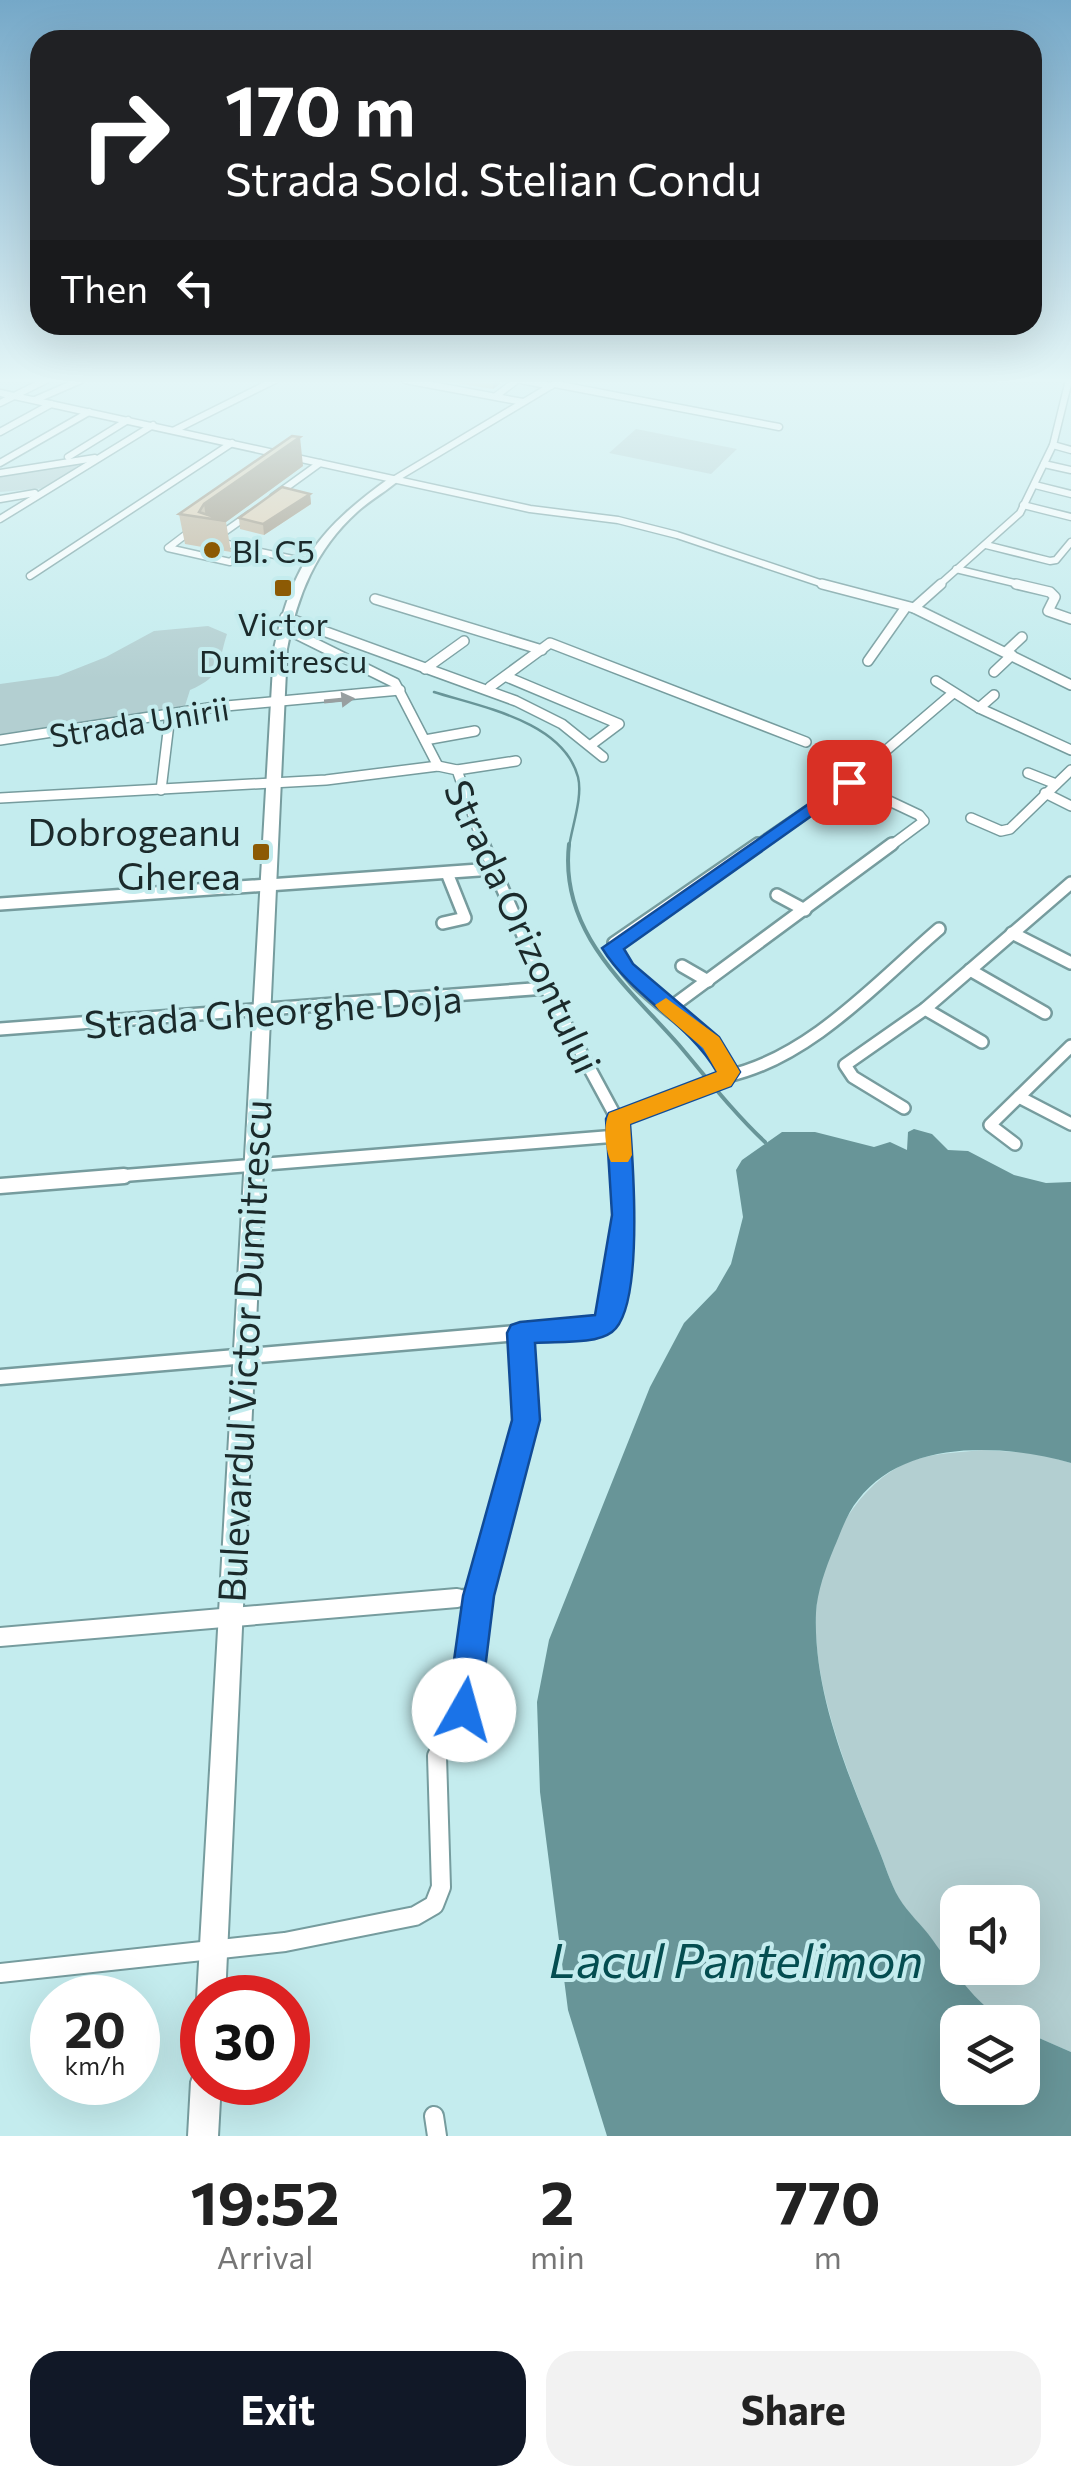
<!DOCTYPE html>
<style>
body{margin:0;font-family:Commissioner,sans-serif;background:#f2f2f2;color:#222;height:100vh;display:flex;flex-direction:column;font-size:38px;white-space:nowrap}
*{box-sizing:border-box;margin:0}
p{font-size:32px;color:#767676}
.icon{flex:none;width:55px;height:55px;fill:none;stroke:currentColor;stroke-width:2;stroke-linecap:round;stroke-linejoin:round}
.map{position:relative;height:2136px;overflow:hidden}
.details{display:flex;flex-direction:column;background:#fff;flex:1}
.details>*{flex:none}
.guide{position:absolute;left:30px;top:30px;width:1012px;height:305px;border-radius:30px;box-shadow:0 10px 40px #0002;background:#202124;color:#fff;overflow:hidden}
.fabs{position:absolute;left:940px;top:1885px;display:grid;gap:20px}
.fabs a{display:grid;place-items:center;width:100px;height:100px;border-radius:20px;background:#fff;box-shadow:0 10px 40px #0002;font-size:50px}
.speed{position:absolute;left:30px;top:1975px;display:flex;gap:20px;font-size:50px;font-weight:700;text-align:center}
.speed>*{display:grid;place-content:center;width:130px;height:130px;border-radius:50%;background:#fff;box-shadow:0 10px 40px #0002;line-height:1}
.speed small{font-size:25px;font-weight:400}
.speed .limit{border:15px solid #d22;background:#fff;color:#111}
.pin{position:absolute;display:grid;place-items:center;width:85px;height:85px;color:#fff;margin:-42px;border-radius:20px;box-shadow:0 5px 15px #0006}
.me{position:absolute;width:110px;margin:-55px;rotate:7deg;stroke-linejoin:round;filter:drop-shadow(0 0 8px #0008)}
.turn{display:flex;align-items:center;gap:35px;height:210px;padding:0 30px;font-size:45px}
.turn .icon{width:130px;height:130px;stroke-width:2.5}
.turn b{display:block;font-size:70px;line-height:85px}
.then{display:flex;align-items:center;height:95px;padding:0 30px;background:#0003;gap:20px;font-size:38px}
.eta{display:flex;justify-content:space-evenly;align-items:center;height:170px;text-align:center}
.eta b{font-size:60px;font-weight:700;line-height:70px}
.cta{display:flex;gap:20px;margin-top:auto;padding:20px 30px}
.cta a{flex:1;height:115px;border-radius:30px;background:#111827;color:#fff;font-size:40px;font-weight:700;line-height:115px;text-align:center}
.cta a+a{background:#f2f2f2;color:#222}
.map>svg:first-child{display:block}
</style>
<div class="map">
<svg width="1071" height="2136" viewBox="0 0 1071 2136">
<rect width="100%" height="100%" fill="#c4ecee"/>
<g fill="#b3cfd1" fill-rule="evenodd">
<polygon points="636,429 737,449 711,474 609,453"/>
<polygon points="83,462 46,488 0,492 0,475"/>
<path d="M208,626l19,8c-10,31 -4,42 -37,56l-6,19 -184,28v-53l58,-8 48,-19 48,-26z"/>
<path d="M982,1450l55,3 34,10v589l-48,-21 -1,-9c-41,0 -66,-46 -86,-77 -11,-17 -28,-31 -38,-48 -8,-15 -13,-33 -20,-49 -28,-69 -66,-161 -62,-235 2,-55 35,-121 84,-147 24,-13 55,-13 82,-16zM958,1902h64v66h-64z"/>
</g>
<path fill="#689598" d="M914,1129l18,5 16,16 20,1 46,24 32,8 25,-1v281c-66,-19 -166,-25 -213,37 -11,13 -17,32 -24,48 -8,19 -17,44 -18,65 -3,80 33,164 62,235 7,16 12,35 21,50 9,15 23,27 33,41 24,33 40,63 76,83h-50v66h64l1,-57 48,21v84h-464l-39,-126 -28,-218 -3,-90 12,-62 101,-253 34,-64 32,-33 15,-26 12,-47 -7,-47 6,-10 40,-28h33l59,15 16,-5 17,8 1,-18z"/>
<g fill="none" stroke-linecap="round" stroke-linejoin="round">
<path stroke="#689598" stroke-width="2.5" d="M434,692c47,15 129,29 144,85 5,20 -6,49 -9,70"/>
<path stroke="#689598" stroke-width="4" d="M569,844c-10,88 57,141 110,201 28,33 54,67 86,97"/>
<defs>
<g id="street-far4">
<polyline points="405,380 523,402"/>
<polyline points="521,380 551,386"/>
<polyline points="555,384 779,427"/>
<polyline points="0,393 530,509 618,520 677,535 829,586"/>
<polyline points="496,396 517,380"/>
<polyline points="35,400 81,380"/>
<polyline points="0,403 46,380"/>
<polyline points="175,430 275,380"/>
<polyline points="0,432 51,404"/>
<polyline points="1053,445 1071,450"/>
<polyline points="68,457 128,420"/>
<polyline points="0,463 89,412"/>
<polyline points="1044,464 1071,470"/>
<polyline points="0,473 95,458"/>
<polyline points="395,479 559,381"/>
<polyline points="1035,485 1071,494"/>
<polyline points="273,497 320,463"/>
<polyline points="0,499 35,493"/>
<polyline points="1023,505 1071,517"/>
<polyline points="0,519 153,425"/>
<polyline points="193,529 168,548 230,562 247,549 213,540 250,514"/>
<polyline points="986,545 1050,561 1056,560 1071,542"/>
<polyline points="247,549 307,562"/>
<polyline points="956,569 1027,586"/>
<polyline points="30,576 232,443"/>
<polyline points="938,586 1020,513 1053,445 1069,380"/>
</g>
<g id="street-far3">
<polyline points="822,584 914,608 1071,685"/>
<polyline points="1016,584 1050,592 1055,597 1048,611 1071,619"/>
<polyline points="375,599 542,650"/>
<polyline points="914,608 941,584"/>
<polyline points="285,617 516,701 562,724 603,757"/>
<polyline points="284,628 395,683 438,766"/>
<polyline points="1006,652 1022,637"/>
<polyline points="868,661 906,607"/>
<polyline points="425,669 464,641"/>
<polyline points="994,672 1012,655"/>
<polyline points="507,677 619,724 591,745"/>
<polyline points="936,681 979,708 1071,750"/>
<polyline points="490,687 550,643 806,742"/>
<polyline points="979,708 994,695"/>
<polyline points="0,740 215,707 400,690"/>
<polyline points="425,740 475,731"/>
<polyline points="457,770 516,761"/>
<polyline points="1028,773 1056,784"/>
<polyline points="849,782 919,815 924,821 889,847"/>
<polyline points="161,790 170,715"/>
<polyline points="1045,793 1071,806"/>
<polyline points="0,798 326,780 438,766 457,770 484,847"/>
<polyline points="971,818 1001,831 1010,829 1071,770"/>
<polyline points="754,847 849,782 952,694"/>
</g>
<g id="street-far2">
<polyline points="483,844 546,988 617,1119 621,1178"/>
<polyline points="777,895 805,910"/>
<polyline points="0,904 493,869"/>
<polyline points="443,923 465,918 447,873"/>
<polyline points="1012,933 1071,963"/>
<polyline points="682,966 708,981"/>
<polyline points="970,970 1045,1013"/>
<polyline points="670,1008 892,844"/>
<polyline points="925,1009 982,1042"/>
<polyline points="0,1029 546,988"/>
<path d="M727,1076c83,-18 150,-94 212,-147"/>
<polyline points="1019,1097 1071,1124"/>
<polyline points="904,1108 853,1077 845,1065 925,1009 1071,883"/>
<path d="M617,1119l106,-39 6,-8c-26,-52 -103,-76 -115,-129l144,-99"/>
<polyline points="1015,1144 990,1125 1071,1046"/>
<polyline points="93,1178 617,1136"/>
</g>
<g id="street-far1">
<polyline points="0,1186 124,1176"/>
<path d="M0,1377l600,-51c28,-22 23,-117 21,-150"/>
<polyline points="428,1600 479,1596"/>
<polyline points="478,1600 526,1419 521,1333"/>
</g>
<g id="street">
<polyline points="0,1637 457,1598"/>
<polyline points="0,1973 285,1942 415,1916 434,1905 441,1887 437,1756 464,1709 479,1598"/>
<polyline points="434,2116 437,2136"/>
</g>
<g id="secondary">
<path d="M391,477l9,2c-13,12 -30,21 -43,33 -42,38 -60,84 -70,137l-62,1349h-23v11l-5,-11 77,-1349c19,-87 46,-121 117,-172z"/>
<polygon points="202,2069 202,2082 221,2082 218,2136 188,2136 191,2082 195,2071"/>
</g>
</defs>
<use href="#street-far4" stroke="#769c9e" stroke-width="9"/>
<use href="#street-far3" stroke="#769c9e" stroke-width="12"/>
<use href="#street-far2" stroke="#769c9e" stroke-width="16"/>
<use href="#street-far1" stroke="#769c9e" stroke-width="19"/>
<use href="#street" stroke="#769c9e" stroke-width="22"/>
<use href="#secondary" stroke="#769c9e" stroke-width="4"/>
<use href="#street-far4" stroke="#fff" stroke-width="6"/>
<use href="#street-far3" stroke="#fff" stroke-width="9"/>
<use href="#street-far2" stroke="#fff" stroke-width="11"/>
<use href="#street-far1" stroke="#fff" stroke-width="14"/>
<use href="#street" stroke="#fff" stroke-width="18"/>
<use href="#secondary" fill="#fff" fill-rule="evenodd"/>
</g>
<g fill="#c4af95">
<polygon points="436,380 500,380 500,384 493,389"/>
<polygon points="303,466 226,522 231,552 185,544 179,514"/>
<polygon points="310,494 311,504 264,535 240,529 239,518"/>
</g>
<g fill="#a08e79">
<polygon points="493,380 500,380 500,384 493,389"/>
<polygon points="300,437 303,466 226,522 206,518 204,504"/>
<polygon points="310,494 311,504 264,535 263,524"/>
</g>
<g fill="#e4cbad" stroke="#a08e79" stroke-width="2.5">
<polygon points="292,436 300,437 204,504 199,512 226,521 179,514"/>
<polygon points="282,487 310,494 263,524 239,518"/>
</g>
<defs><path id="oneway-solid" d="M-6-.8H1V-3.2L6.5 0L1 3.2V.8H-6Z" transform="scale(2.5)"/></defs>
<use fill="#989fa0" href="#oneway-solid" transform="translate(339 700) rotate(-6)"/>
<linearGradient id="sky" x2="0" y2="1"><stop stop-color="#75a8c8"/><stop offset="0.56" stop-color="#e4f6f7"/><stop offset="1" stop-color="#e4f6f7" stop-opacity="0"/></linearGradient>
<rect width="1071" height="679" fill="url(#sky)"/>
<path fill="#1a73e8" stroke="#114b97" stroke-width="2.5" d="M849,776l6,2v7l-231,164 9,15 86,73 21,35 -9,14 -101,38c3,39 14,184 -18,208 -17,13 -56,9 -77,11l5,77 -46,176 -14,114 -5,11 -11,5 -12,-5 -5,-11 16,-114 49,-176 -5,-87 4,-8 9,-3 75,-7 17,-100 -6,-96 3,-6 108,-41c-29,-50 -85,-75 -115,-124z"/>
<path fill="#f59e0b" d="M666,998l53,39 21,35 -9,14 -101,38 2,31 -4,7h-17c-6,-12 -8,-37 -2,-49l108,-41 -14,-24 -44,-38 -4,-5z"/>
<g fill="#8c5a04" stroke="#c4ecee" stroke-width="4">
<circle cx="212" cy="550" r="10"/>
<rect x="273" y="578" width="20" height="20" rx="5"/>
<rect x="251" y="842" width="20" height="20" rx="5"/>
</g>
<g text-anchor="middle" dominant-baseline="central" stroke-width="8" stroke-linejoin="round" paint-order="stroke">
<g font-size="32" fill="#1b2a2b" stroke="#c4ecee" text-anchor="start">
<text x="232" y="550">Bl. C5</text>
<text x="283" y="623" text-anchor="middle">Victor<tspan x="283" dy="37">Dumitrescu</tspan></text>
</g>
<g font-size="32" fill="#1b2a2b" stroke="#c4ecee">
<text transform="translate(139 721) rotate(-9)">Strada Unirii</text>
</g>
<g font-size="38" fill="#1b2a2b" stroke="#c4ecee" text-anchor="end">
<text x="241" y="830">Dobrogeanu<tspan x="241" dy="44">Gherea</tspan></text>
</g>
<g font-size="38" fill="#1b2a2b" stroke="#c4ecee">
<text transform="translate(524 926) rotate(65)">Strada Orizontului</text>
<text transform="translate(273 1010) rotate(-4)">Strada Gheorghe Doja</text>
<text transform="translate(243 1351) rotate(-87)">Bulevardul Victor Dumitrescu</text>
</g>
<g font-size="48" font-style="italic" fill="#044d50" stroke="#c4ecee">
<text x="736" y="1958">Lacul Pantelimon</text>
</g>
</g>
</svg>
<div class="fabs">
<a><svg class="icon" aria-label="sound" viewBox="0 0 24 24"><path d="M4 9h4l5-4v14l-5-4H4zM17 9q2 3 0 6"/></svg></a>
<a><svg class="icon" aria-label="layers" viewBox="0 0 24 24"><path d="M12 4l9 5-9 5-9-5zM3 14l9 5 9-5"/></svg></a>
</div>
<div class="speed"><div>20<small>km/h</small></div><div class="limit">30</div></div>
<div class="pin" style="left:849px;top:782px;background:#d93025"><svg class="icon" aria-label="arrive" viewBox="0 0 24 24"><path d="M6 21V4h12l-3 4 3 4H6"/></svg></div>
<svg class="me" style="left:464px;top:1710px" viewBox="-20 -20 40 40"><circle r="19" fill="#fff"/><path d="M0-13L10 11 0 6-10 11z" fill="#1a73e8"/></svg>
<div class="guide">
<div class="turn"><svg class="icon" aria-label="right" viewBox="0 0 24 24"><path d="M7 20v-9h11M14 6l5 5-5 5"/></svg><div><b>170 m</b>Strada Sold. Stelian Condu</div></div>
<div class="then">Then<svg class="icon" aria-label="left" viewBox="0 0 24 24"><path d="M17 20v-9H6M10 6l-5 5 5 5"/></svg></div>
</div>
</div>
<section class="details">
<div class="eta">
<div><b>19:52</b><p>Arrival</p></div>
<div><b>2</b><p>min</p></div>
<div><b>770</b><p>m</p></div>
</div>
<div class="cta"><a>Exit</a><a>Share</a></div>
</section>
